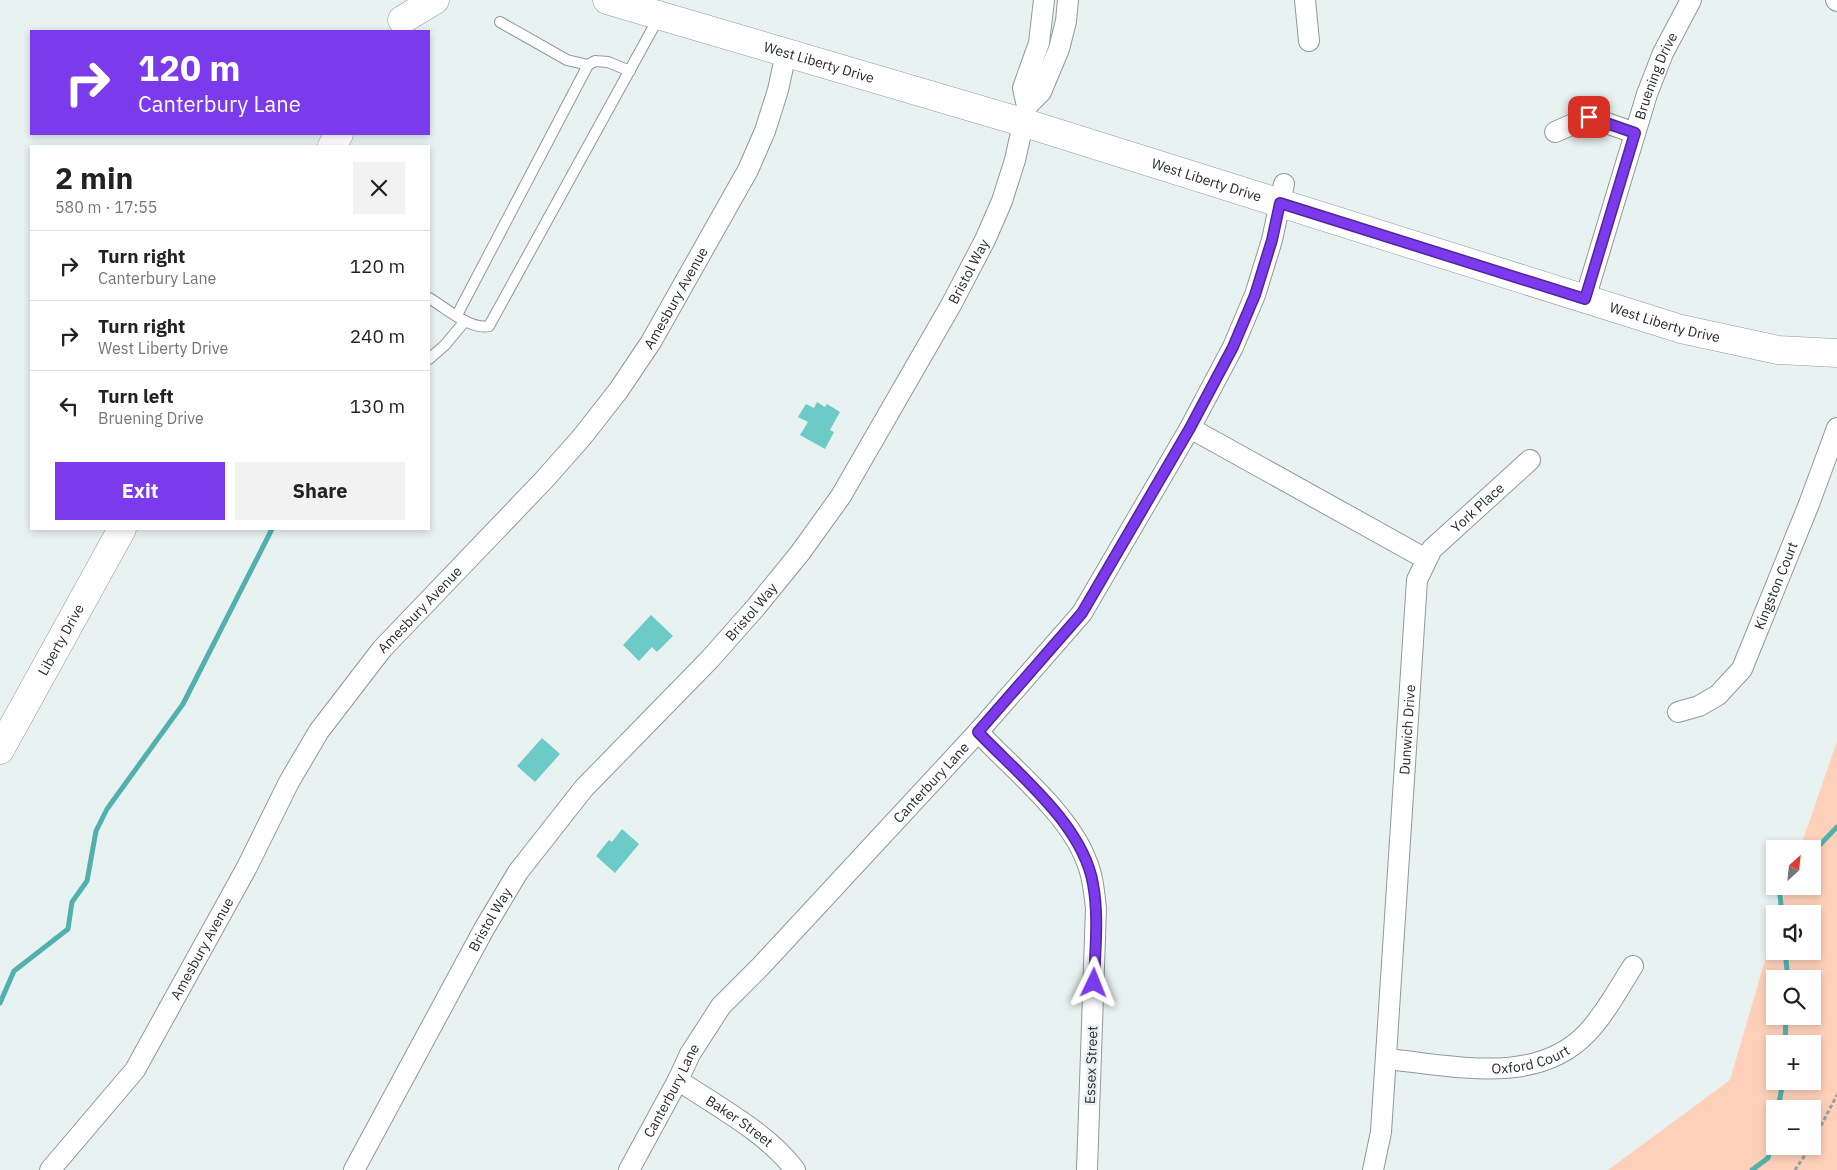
<!DOCTYPE html>
<meta charset="utf-8">
<style>
body{margin:0;font-family:"IBM Plex Sans",sans-serif;background:#f2f2f2;color:#222;height:100vh;display:flex;flex-direction:column;font-size:19px;white-space:nowrap}
*{box-sizing:border-box;margin:0}
p{font-size:16px;color:#767676}
.icon{flex:none;width:28px;height:28px;fill:none;stroke:currentColor;stroke-width:2;stroke-linecap:round;stroke-linejoin:round}
.map{position:relative;flex:1;overflow:hidden}
.details{position:absolute;left:30px;top:145px;width:400px;height:385px;display:flex;flex-direction:column;background:#fff;border-radius:0px;box-shadow:0 2px 8px #0003}
.details>*{flex:none}
.hud{position:absolute;left:30px;top:30px;width:400px;height:105px;border-radius:0px;box-shadow:0 2px 8px #0003;background:#7c3aed;color:#fff;overflow:hidden}
.needle{width:32px;rotate:27deg}
.buttons{position:absolute;left:1766px;top:840px;display:grid;gap:10px}
.buttons a{display:grid;place-items:center;width:55px;height:55px;border-radius:0px;background:#fff;box-shadow:0 2px 8px #0003;font-size:25px}
.pin{position:absolute;display:grid;place-items:center;width:42px;height:42px;color:#fff;margin:-21px;border-radius:10px;box-shadow:0 2px 8px #0006}
.me{position:absolute;width:55px;margin:-28px;rotate:2deg;stroke-linejoin:round;filter:drop-shadow(0 0 4px #0008)}
.turn{display:flex;align-items:center;gap:18px;height:105px;padding:0 25px;font-size:22px}
.turn .icon{width:65px;height:65px;stroke-width:2.5}
.turn b{display:block;font-size:35px;line-height:42px}
.round{display:grid;place-items:center;flex:none;width:52px;height:52px;border-radius:0px;background:#f2f2f2}
.headline{display:flex;align-items:center;justify-content:space-between;height:85px;padding:0 25px}
h1{font-size:30px;font-weight:700;line-height:38px}
.button{display:flex;gap:10px;margin-top:auto;padding:10px 25px}
.button a{flex:1;height:58px;border-radius:0px;background:#7c3aed;color:#fff;font-size:20px;font-weight:700;line-height:58px;text-align:center}
.button a+a{background:#f2f2f2;color:#222}
ul{padding:0;list-style:none}
li{display:flex;align-items:center;gap:15px;height:70px;padding:0 25px;border-top:1px solid #e0e0e0}
li div{flex:1}
li b{display:block;font-size:19px}
li em{font-style:normal}
.map>svg:first-child{display:block}
</style>
<div class="map">
<svg width="1837" height="1170" viewBox="0 0 1837 1170">
<rect width="100%" height="100%" fill="#e8f2f1"/>
<path fill="#fed0b9" fill-rule="evenodd" d="M1837,741v429h-229l122,-90 45,-154v25h37v-37h-33l8,-28h25v-37h-12zM1775,979h37v37h-37zM1775,1044h37v37h-37zM1775,1109h37v37h-37z"/>
<g fill="none" stroke-linecap="round" stroke-linejoin="round">
<g stroke="#52b1ae" stroke-width="5">
<polyline points="1812,853 1837,827"/>
<polyline points="1779,886 1782,914"/>
<polyline points="1785,951 1788,979"/>
<polyline points="0,1003 14,971 68,929 72,902 87,881 96,831 107,809 183,704 272,529"/>
<polyline points="1785,1044 1786,1016"/>
<polyline points="1778,1109 1783,1081"/>
<polyline points="1752,1170 1768,1158 1775,1124"/>
</g>
</g>
<g fill="#6ccbc7">
<polygon points="817,402 825,407 827,404 840,412 830,430 834,432 825,449 800,435 808,422 798,417 806,404 814,408"/>
<polygon points="651,615 673,636 657,652 652,647 639,661 623,645"/>
<polygon points="542,738 560,754 535,782 517,766"/>
<polygon points="622,829 639,844 615,873 596,856 609,840 612,842"/>
</g>
<g fill="none" stroke-linecap="round" stroke-linejoin="round">
<defs>
<g id="service">
<polyline points="500,22 567,60 588,65"/>
<path d="M429,298c17,10 41,32 60,28l170,-309"/>
<polyline points="457,315 588,65 595,61 608,62 630,71"/>
<polyline points="429,359 445,345 465,321"/>
</g>
<g id="minor">
<polyline points="1305,0 1309,41"/>
<polyline points="1836,0 1837,1"/>
<polyline points="1027,106 1041,92 1059,49 1066,21 1068,0"/>
<polyline points="1555,132 1589,117 1635,133"/>
<path id="s1" d="M1585,299l62,-205 16,-41 28,-53"/>
<polyline points="1190,428 1426,559"/>
<path id="s2" d="M1678,712l21,-6 19,-11 24,-26 67,-165 28,-76"/>
<path d="M978,732c34,36 91,82 108,128 7,15 8,32 10,48l-9,262"/>
<path id="s3" d="M1386,1059c67,6 150,28 201,-26 19,-20 31,-44 46,-67"/>
<path id="s4" d="M678,1080c38,26 90,53 117,90"/>
<path id="s5" d="M50,1170l85,-100 112,-203 42,-85 30,-51 63,-82 161,-168 39,-44 36,-46 33,-49 97,-172 17,-39 13,-41 8,-37"/>
<path id="s6" d="M354,1170l130,-241 34,-57 66,-84 126,-129 46,-52 44,-54 41,-57 110,-191 34,-65 17,-39 13,-41 12,-54 -4,-18 16,-45 5,-43"/>
<path id="s7" d="M629,1170l49,-90 12,-26 31,-48 40,-40 217,-234 104,-119 108,-185 43,-81 22,-52 17,-55 12,-56"/>
<path id="s8" d="M1373,1170l8,-38 36,-552 15,-31 98,-89"/>
</g>
<g id="secondary">
<path id="s9" d="M607,0l415,122 659,207 97,21 59,3"/>
<polyline points="402,20 435,0"/>
<polyline points="332,146 339,134"/>
<path id="s10" d="M0,750l122,-221"/>
</g>
</defs>
<use href="#service" stroke="#909999" stroke-width="12"/>
<use href="#minor" stroke="#909999" stroke-width="22"/>
<use href="#secondary" stroke="#909999" stroke-width="29"/>
<g stroke="#989f9f" stroke-width="3" stroke-dasharray="4 2.5" stroke-linecap="butt">
<polyline points="1812,1143 1837,1095"/>
<polyline points="1795,1170 1811,1146"/>
</g>
<use href="#service" stroke="#fff" stroke-width="10"/>
<use href="#minor" stroke="#fff" stroke-width="20"/>
<use href="#secondary" stroke="#fff" stroke-width="28"/>
</g>
<g fill="none" stroke-linecap="round" stroke-linejoin="round">
<defs>
<path id="route" d="M1094,983c1,-32 5,-67 -1,-99 -10,-59 -75,-110 -115,-152l104,-119 108,-185 43,-81 22,-52 17,-55 8,-37 305,96 50,-166 -46,-16"/>
</defs>
<use href="#route" stroke="#51269a" stroke-width="12"/>
<use href="#route" stroke="#7c3aed" stroke-width="9"/>
</g>
<g text-anchor="middle" dominant-baseline="central" stroke-width="5" stroke-linejoin="round" paint-order="stroke">
<g font-size="14" fill="#282c2c" stroke="#e8f2f1">
<text stroke="none"><textPath href="#s9" startOffset="221">West Liberty Drive</textPath></text>
<text stroke="none"><textPath href="#s1" startOffset="234">Bruening Drive</textPath></text>
<text stroke="none"><textPath href="#s9" startOffset="626">West Liberty Drive</textPath></text>
<text stroke="none"><textPath href="#s6" startOffset="1095">Bristol Way</textPath></text>
<text stroke="none"><textPath href="#s5" startOffset="1080">Amesbury Avenue</textPath></text>
<text stroke="none"><textPath href="#s9" startOffset="1106">West Liberty Drive</textPath></text>
<text stroke="none"><textPath href="#s8" startOffset="688">York Place</textPath></text>
<text stroke="none"><textPath href="#s2" startOffset="169">Kingston Court</textPath></text>
<text stroke="none"><textPath href="#s5" startOffset="675">Amesbury Avenue</textPath></text>
<text stroke="none"><textPath href="#s6" startOffset="690">Bristol Way</textPath></text>
<text stroke="none"><textPath href="#s10" startOffset="126">Liberty Drive</textPath></text>
<text stroke="none"><textPath href="#s8" startOffset="442">Dunwich Drive</textPath></text>
<text stroke="none"><textPath href="#s7" startOffset="495">Canterbury Lane</textPath></text>
<text stroke="none"><textPath href="#s6" startOffset="285">Bristol Way</textPath></text>
<text stroke="none"><textPath href="#s5" startOffset="270">Amesbury Avenue</textPath></text>
<text stroke="none"><textPath href="#s3" startOffset="146">Oxford Court</textPath></text>
<text transform="translate(1091 1065) rotate(-88)">Essex Street</text>
<text stroke="none"><textPath href="#s7" startOffset="90">Canterbury Lane</textPath></text>
<text stroke="none"><textPath href="#s4" startOffset="74">Baker Street</textPath></text>
</g>
</g>
</svg>
<div class="buttons">
<a><svg class="needle" viewBox="-14 -14 28 28"><path d="M0-13l5 13h-10z" fill="#e53935"/><path d="M0 13l5-13h-10z" fill="#767676"/></svg></a>
<a><svg class="icon" aria-label="sound" viewBox="0 0 24 24"><path d="M4 9h4l5-4v14l-5-4H4zM17 9q2 3 0 6"/></svg></a>
<a><svg class="icon" aria-label="search" viewBox="0 0 24 24"><circle cx="10" cy="10" r="6"/><path d="M15 15l6 6"/></svg></a>
<a>+</a>
<a>−</a>
</div>
<div class="pin" style="left:1589px;top:117px;background:#d93025"><svg class="icon" aria-label="arrive" viewBox="0 0 24 24"><path d="M6 21V4h12l-3 4 3 4H6"/></svg></div>
<svg class="me" style="left:1094px;top:983px" viewBox="-20 -20 40 40"><path d="M0-17L14 15 0 8-14 15z" fill="#7c3aed" stroke="#fff" stroke-width="4"/></svg>
<div class="hud">
<div class="turn"><svg class="icon" aria-label="right" viewBox="0 0 24 24"><path d="M7 20v-9h11M14 6l5 5-5 5"/></svg><div><b>120 m</b>Canterbury Lane</div></div>
</div>
<section class="details">
<div class="headline"><div><h1>2 min</h1><p>580 m · 17:55</p></div><a class="round"><svg class="icon" aria-label="close" viewBox="0 0 24 24"><path d="M6 6l12 12M18 6L6 18"/></svg></a></div>
<ul>
<li><svg class="icon" aria-label="right" viewBox="0 0 24 24"><path d="M7 20v-9h11M14 6l5 5-5 5"/></svg><div><b>Turn right</b><p>Canterbury Lane</p></div><em>120 m</em></li>
<li><svg class="icon" aria-label="right" viewBox="0 0 24 24"><path d="M7 20v-9h11M14 6l5 5-5 5"/></svg><div><b>Turn right</b><p>West Liberty Drive</p></div><em>240 m</em></li>
<li><svg class="icon" aria-label="left" viewBox="0 0 24 24"><path d="M17 20v-9H6M10 6l-5 5 5 5"/></svg><div><b>Turn left</b><p>Bruening Drive</p></div><em>130 m</em></li>
</ul>
<div class="button"><a>Exit</a><a>Share</a></div>
</section>
</div>
